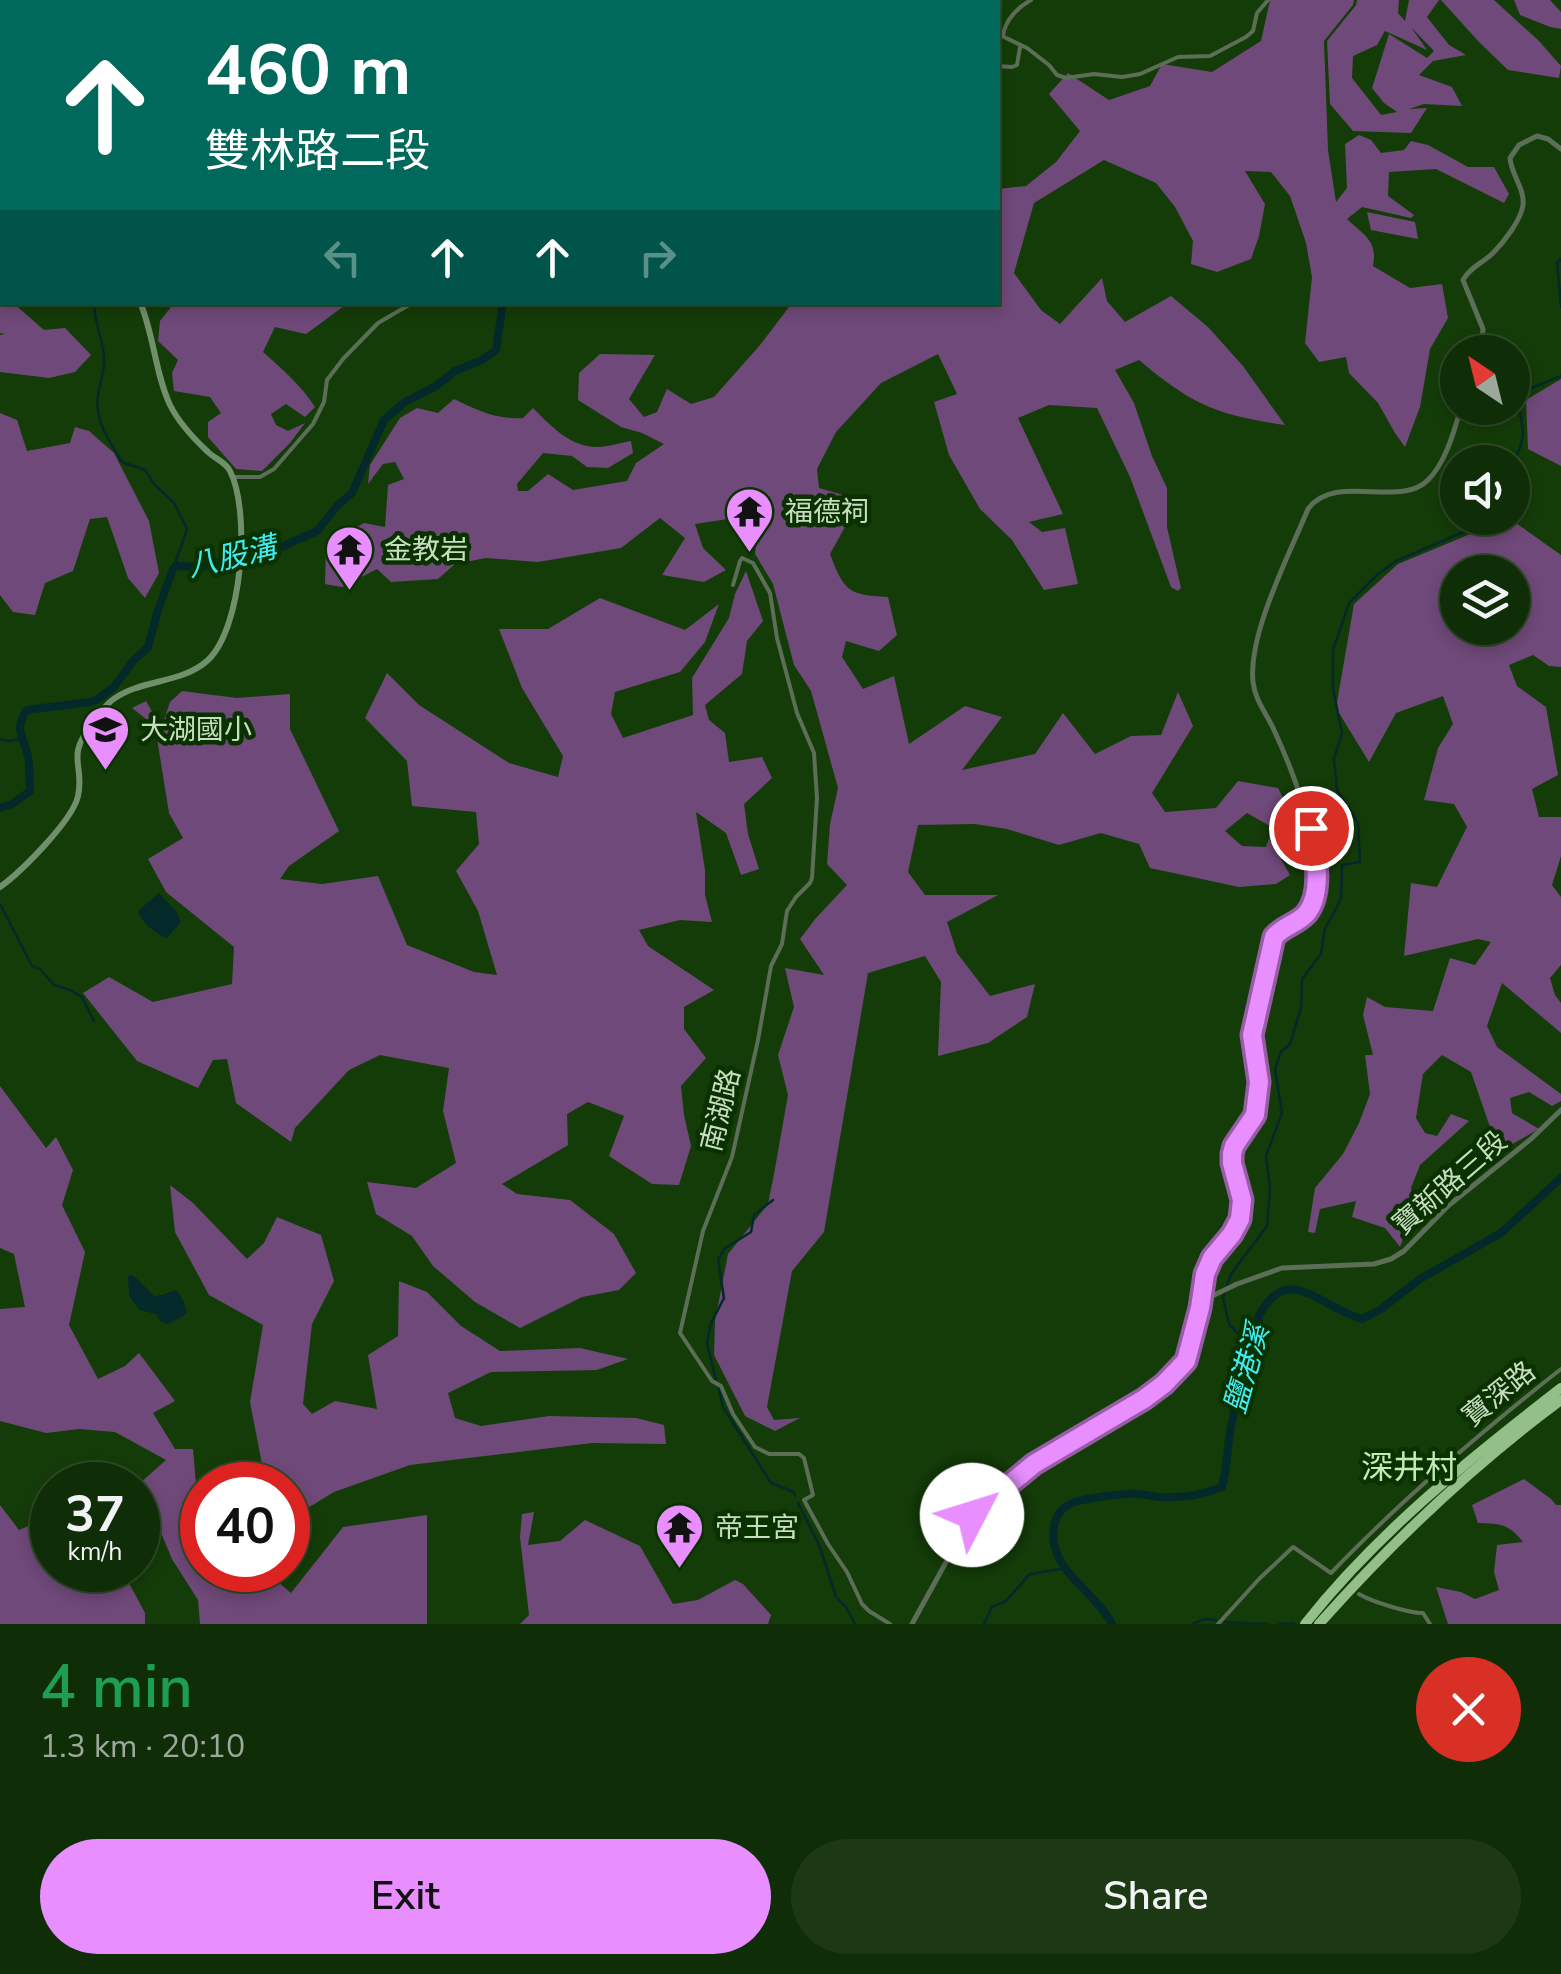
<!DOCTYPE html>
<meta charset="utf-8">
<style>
body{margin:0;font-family:"Nunito Sans","Noto Sans TC",sans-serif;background:#1d3914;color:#f1f3f6;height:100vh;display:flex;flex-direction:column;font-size:38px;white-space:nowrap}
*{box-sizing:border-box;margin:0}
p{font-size:32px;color:#9ba89b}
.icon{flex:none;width:55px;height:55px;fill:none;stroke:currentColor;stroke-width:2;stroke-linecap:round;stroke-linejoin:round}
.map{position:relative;height:1624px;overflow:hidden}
.details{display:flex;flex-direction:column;background:#0f2d06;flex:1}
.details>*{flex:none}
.guide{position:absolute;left:0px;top:0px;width:1000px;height:305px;box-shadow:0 5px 15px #0003,0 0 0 2px #2f4928;background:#00695c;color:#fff;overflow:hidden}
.needle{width:65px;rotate:325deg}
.buttons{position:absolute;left:1440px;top:335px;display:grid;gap:20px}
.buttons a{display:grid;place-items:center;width:90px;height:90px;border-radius:50%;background:#0f2d06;box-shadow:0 5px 15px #0003,0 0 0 2px #2f4928;font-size:50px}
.speed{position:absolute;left:30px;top:1462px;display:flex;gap:20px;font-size:50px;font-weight:700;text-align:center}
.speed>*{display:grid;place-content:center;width:130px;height:130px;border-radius:50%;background:#0f2d06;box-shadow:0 5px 15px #0003,0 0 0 2px #2f4928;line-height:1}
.speed small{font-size:25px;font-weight:400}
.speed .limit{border:15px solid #d22;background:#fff;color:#111}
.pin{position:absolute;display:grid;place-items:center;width:85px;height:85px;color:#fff;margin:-42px;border:5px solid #fff;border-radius:50%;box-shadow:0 2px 10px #0007}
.me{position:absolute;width:110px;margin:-55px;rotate:50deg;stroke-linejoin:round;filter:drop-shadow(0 0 8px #0008)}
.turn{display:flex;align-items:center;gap:35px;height:210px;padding:0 40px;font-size:45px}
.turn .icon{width:130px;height:130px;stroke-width:2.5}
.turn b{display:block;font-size:70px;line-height:85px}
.lanes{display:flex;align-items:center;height:95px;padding:0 40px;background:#0003;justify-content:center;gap:50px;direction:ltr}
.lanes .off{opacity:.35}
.round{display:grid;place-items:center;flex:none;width:105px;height:105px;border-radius:52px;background:#1d3914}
.head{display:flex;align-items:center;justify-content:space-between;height:170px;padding:0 40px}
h1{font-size:60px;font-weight:600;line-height:75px;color:#1e9e55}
.primary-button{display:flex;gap:20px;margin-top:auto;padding:20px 40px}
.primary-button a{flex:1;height:115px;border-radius:60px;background:#e88eff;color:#111;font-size:40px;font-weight:600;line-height:115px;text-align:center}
.primary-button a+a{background:#1d3914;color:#f1f3f6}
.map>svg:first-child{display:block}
</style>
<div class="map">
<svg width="1561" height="1624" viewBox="0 0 1561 1624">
<rect width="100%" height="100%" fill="#143c08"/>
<g fill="#6f4979" fill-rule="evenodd">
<path d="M1270,0h84l-1,5 -29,36 4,109 8,52 11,-14 -2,-44 14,-9 12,5 10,13 23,-3 7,-9 17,4 40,22h26l15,27 -5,9 -68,-34 -47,3 -1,24 26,19 -3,3 -49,-11 -15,12c17,16 31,22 26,47l37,22 32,-4 6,34 -18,31 -10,58 -15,40 -10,-14 -17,-30 -29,-30 -3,-16 -27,5 -14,-19 7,-66 -6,-34 -16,-47 -19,-24 -26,-1 20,33 -6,32 -8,23 -34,13 -26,-8 2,-23 -18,-34 -19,-24 -52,-23 -70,43 -20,70 27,37 19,14 42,-46 5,23 18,21 46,-26 37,31 35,39 42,59c-68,-10 -93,-20 -146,-65l-24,10 19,33 18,53 15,32v39l14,61 -3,3 -7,-4 -41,-110 -33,-69 -48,-3 -31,13 45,96 -34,8 13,10 23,-4 13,56 -34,6 -32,-50 -32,-31 -31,-54 -15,-53 23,-8 -19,-40 -57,29 -45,49 -19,37 2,19 41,12 -30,54c14,37 18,41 58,43l9,38 -18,16 -33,-10 -4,16 21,32 31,-13 15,68 56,-38 37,11 -40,53 73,-16 28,-41 32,41 36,-18 30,-1 17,-43 15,34 -41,67 13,19 51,-4 22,-27 40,7 19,37 -8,12 -42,-24 -22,18 17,15 24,1 3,-9 21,37 -14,9 -37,3 -89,-19 -11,-24 -38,-11 -42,12 -52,-16 -32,-5 -57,1 -10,47 17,23h73l-51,27 10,31 33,43 45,-12 -8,33 -39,26 -50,13 3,-74 -16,-26 -57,17 -44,259 -32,39 -25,136 7,13 26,-2 -25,13 -30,-15 -31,-61 1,-34 13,-67 40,-50 6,-30 14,-79 -10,-40 16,-48 -9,-39 39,7 -24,-36 16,-21 31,-33 -20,-21 3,-40 8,-36 -27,-97 -17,-26 -21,-81 -18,-30 5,-40 -65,10 8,24 23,22 -22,12 -42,-7 23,-37 -25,-20 -39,30 -83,14 -52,-4 -31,6 -17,15 -47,3 -14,-13 -35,18 -17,-3 1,-39 38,-22 21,4 3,-42 16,-6 -9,-17 -12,2 -15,20 2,-19 30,-47 17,-10 21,5 16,-14c22,11 44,21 69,19l10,-10c17,17 37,39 64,39 11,0 23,-4 34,-6l2,12 -25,15 -21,-1 -15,-11 -29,-3 -26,31 1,7h10l20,-17 25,16 54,-9 9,-18 28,-19 -22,-11 -21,-6 -43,-27 1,-27 21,-19 55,1 -26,44 15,18 13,-5 10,-23 24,15 23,-7 46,-52 32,-42 206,-1v-113l28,-3 30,-24 24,-31 -31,-37 19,-21 41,27 41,-14 12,-22 50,8 49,-31z"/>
<path d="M1357,0h42l-1,13 7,8 4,-21h30l-12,17 22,28 17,10 -33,6 -14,14 33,12 10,19 -38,-2 -15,5 18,-1 -16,25 -58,-2 -23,-27 -3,-63 29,-36zM1411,27l23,24 -7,7 -38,-24 -17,54 12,15 13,9 -16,3 -29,-37 1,-22 24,-11 8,-14 42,19z"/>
<polygon points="1441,0 1494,0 1539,41 1561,66 1559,78 1508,70 1479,42"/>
<polygon points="1514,0 1550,0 1561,12 1561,29 1550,27 1520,15"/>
<polygon points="1367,212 1415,222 1418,239 1371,230"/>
<polygon points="0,298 2,298 2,302 13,303 44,330 65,328 91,355 75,372 49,378 0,372 0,335 5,334 0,333"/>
<path d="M338,302l6,4 -38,28 -31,-7 -12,25c19,17 38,33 52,55l-10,10 -19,-13 -15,10 5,11 12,6 17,-8 -15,20 -28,28 -26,-2 -28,-32v-15l13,-9 -11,-16 -36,-6 -2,-18 6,-13 -20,-19 2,-20 14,-18z"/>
<polygon points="1561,379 1561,466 1528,449 1526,400"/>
<polygon points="0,413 17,420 27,451 70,443 75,427 89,431 114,453 149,521 159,573 145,598 128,578 107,517 90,519 73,571 45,583 35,615 13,612 0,595"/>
<path d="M1509,518l52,37v112l-12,-1 -16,-11 -24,10 8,21 29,21 12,68 -26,14 7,28h22v39l-9,29 9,12v68l-11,13 5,17 6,8v30l-59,-50 -15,43 10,21 64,47v7l-9,5 -23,-14 -19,6 2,15 27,16 -30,17 -19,-19 -19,-55 -29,-17 -19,19 -7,44 9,15 12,3 14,-22 18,7 -49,44 -9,23 3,20 -14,39 -15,-19 -33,-11 4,-16 -36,8 -5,24 -7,-1 7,-44 28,-34 16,-31 11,-29 -5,-39h8l-10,-40 4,-18 18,10 48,4 17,-53 25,7 16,-23 -13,-3 -74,17 7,-73 26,4 30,-60 -13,-23 -30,-4 14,-52 15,-24 -10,-28 -47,17 -27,49 -33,-54 18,-104 44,-40zM1458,572h54v56h-54z"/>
<polygon points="746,571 763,621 747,641 742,674 705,705 709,720 725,733 729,762 762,757 772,778 744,804 748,834 759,869 741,875 726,833 696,812 705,870 705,895 712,922 680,920 639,930 648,946 714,990 684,1007 684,1029 706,1058 681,1086 684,1115 691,1146 679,1185 652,1184 609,1156 624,1116 588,1102 567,1114 568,1145 502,1184 517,1194 570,1200 614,1234 636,1273 619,1290 582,1297 520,1328 475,1302 433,1266 412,1236 376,1214 367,1182 416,1188 456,1163 443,1111 449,1068 380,1055 349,1070 295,1128 291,1142 236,1103 227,1059 213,1060 198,1088 137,1061 83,993 109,977 153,1002 232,984 234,947 166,892 148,859 183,838 169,813 155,726 132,708 146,701 154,715 163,723 170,702 182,691 237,698 290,694 290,729 339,831 289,866 280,879 322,884 378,876 407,945 474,972 497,975 478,911 456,871 479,844 476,812 412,806 407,761 365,718 387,673 419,705 509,763 558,777 563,756 522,688 499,629 548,629 600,598 685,630 719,604 705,642 680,672 615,692 611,714 623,738 693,715 692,678 729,618 735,594"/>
<polygon points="0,1086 46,1148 56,1137 73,1170 62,1205 85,1252 69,1325 98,1379 125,1366 139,1353 175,1401 153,1413 175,1449 193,1449 199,1520 202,1522 202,1570 264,1570 291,1593 343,1527 427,1515 427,1624 200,1624 198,1600 172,1559 140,1483 166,1460 115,1432 79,1429 46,1433 0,1421 0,1309 25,1307 14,1254 0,1248"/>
<polygon points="170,1185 193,1203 247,1259 264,1243 277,1217 321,1235 334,1281 312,1324 303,1404 312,1414 335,1401 377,1409 368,1355 398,1336 399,1281 427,1292 461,1326 500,1351 580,1348 628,1359 597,1370 491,1372 448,1393 455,1418 481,1426 549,1416 636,1418 664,1425 666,1444 592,1443 410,1465 334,1492 288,1520 288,1485 266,1485 250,1402 263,1325 209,1295 175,1232"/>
<path d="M1524,1479l27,20 5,6h5v119h-113l-12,-37 25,5 14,7 24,-9 -5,-18 3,-27 26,-3c-15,-19 -23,-18 -45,-19l-6,-18z"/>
<polygon points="0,1505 19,1530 52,1516 52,1570 122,1570 145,1613 145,1624 0,1624"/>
<polygon points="534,1512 528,1545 560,1541 585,1520 640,1546 673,1604 698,1600 735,1580 743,1584 771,1615 768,1624 520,1624 529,1615 520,1537 522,1514"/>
</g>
<g fill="#03292b">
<path d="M159,893l17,18 5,11 -14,16c-11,-3 -26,-16 -29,-27z"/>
<polygon points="133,1275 155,1297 176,1290 183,1300 187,1312 184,1316 167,1324 161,1322 156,1314 140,1310 133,1302 129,1295 128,1276"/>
</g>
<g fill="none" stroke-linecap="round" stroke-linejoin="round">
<g stroke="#03292b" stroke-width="2.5">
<polyline points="76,0 76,2"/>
<polyline points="505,0 506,2"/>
<polyline points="727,0 728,2"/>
<polyline points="812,2 817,0"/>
<polyline points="0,82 2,82"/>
<polyline points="1561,259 1557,263 1561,307"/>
<path d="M94,302c0,18 6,30 9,47 4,17 -3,31 -5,47 -4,24 12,46 24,66l23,8 10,15 19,18 13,26 -14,40"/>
<path d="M1512,464c15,-25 12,-36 5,-63l12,-12 32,-13"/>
<polyline points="0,739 9,741 22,739"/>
<polyline points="0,904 32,966 40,969 54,985 70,990 82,997 94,1021"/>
<polyline points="1254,1341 1239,1335 1229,1324 1223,1298 1231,1274 1267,1226 1270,1188 1266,1156 1282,1113 1275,1069 1281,1052 1290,1044 1301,1008 1302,979 1321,954 1325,929 1341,899 1342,865 1360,862 1358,823 1337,790 1334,759 1342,733 1333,689 1333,650 1349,603 1378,574 1396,561 1496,518"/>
<polyline points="716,1380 707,1343 711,1323 724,1298 718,1260 724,1249 751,1232 754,1215 773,1200"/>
<polyline points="719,1389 723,1407 771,1483 794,1492 795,1496"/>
<polyline points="798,1503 820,1547 836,1597 846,1607 855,1624"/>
<polyline points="1224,1622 1269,1624"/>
<polyline points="984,1624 992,1607 1006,1601 1030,1574 1067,1568"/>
<polyline points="1192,1624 1205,1619 1216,1620"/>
<polyline points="1279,1624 1294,1623"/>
</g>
<g stroke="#03292b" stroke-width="8">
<path d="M0,808l12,-4 18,-13c-1,-11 0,-23 -2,-34 -4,-21 -15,-27 -1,-47l63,-8 8,-3 16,-12 19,-26 15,-14 10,-37 15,-41 3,-3 26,1 28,-8 29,-2 58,-26 21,-26 14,-12 32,-73 21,-18 31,-16 19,-15 27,-11 14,-10 7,-48"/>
<path d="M1112,1624c-14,-27 -46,-45 -56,-73 -3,-8 -3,-16 -2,-23 3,-28 30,-29 53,-32 11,-1 21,-3 31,-2 8,0 16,3 23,3 21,1 42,-2 61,-10 6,-22 5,-44 10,-65 6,-31 15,-66 29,-94l-3,-10c28,-59 63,-10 104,1l19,-10 39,-30 81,-46 60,-55"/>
</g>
<g stroke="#5c6e57" stroke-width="4">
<polyline points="525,0 526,2"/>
<polyline points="911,0 914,2"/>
<polyline points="775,2 776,0"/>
<polyline points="801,2 807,0"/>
<polyline points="842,2 846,0"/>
<polyline points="998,34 1027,48 1049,65 1057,75 1066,78 1094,74 1122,77 1140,74 1178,57 1210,56 1246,37 1253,31 1257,13 1268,0"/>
<path d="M1003,36c2,-16 15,-29 28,-36"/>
<polyline points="998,66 1012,67 1017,65 1020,47"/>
<polyline points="998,100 1000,120"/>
<polyline points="233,477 260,477 274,469 313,424 324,402 327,380 343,359 378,323 414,302"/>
<polyline points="733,585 740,561 742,558 753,563 770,593 777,638 797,713 814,753 817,798 812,878 810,883 796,897 787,911 782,944 771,966 758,1040 732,1157 703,1231 680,1333 712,1381 721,1386 733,1414 755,1447 769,1454 799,1454 804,1458 813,1495 804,1500 828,1544 847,1572 862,1604 869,1611 890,1624"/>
<path d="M1359,1594c11,7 52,20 64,19l7,11"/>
<path d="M1218,1624l41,-45 34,-32 38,26c71,-74 150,-141 230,-204"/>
</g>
<g stroke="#5c6e57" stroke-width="5">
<path d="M1481,352l2,-23 -20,-49c7,-13 20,-17 30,-27 11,-11 28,-33 30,-48 2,-16 -12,-31 -13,-47l9,-13 18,-9 11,3 13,10"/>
<path d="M1200,1309l2,-24 7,-21 24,-29 7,-16 1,-24 -8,-24 -1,-17 2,-8 18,-23 6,-23 1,-23 -6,-42 19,-94c9,-17 30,-18 38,-35 20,-42 -17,-135 -36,-176 -7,-16 -19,-29 -21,-48 -5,-48 36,-127 55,-173 27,-37 92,0 120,-29 18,-18 26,-49 33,-72"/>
<polyline points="912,1624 972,1515 1034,1464 1164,1385 1186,1361 1200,1309 1210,1297 1237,1284 1282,1268 1374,1264 1391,1259 1404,1251 1448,1206 1531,1139 1561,1110"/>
</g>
<g stroke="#728f6b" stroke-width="6">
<polyline points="88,2 88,0"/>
<path d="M0,887c21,-15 73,-67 78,-91 7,-32 -13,-38 14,-72 6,-8 12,-17 19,-23 29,-23 70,-16 97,-41 34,-32 43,-148 22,-189 -4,-9 -15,-12 -22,-19 -15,-14 -29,-29 -38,-47 -15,-32 -16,-70 -30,-103"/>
</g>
<g stroke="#93bf88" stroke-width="10">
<polyline points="241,2 245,0"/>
<polyline points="263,2 267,0"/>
<polyline points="0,169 2,167"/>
<polyline points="0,186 2,184"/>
<path d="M1305,1624c72,-91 164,-165 256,-236"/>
<path d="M1319,1624c74,-83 153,-158 242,-224"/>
</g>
</g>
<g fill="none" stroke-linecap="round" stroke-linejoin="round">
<defs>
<path id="route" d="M972,1515l62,-51 110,-65 20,-15 22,-23 14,-53 5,-34 7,-16 20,-24 8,-15 2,-19 -10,-37v-9l2,-8 21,-31 4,-33 -7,-47 22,-98c9,-11 23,-13 32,-23 18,-21 9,-61 5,-86"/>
</defs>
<use href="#route" stroke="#975ca6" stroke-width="25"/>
<use href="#route" stroke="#e88eff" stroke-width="18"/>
</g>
<defs>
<symbol id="temple-pin" viewBox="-11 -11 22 30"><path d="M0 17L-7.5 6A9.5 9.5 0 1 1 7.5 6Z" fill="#e88eff" stroke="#093200"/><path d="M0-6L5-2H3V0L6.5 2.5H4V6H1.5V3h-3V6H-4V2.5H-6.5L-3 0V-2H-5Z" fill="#111"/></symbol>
<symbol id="school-pin" viewBox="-11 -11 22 30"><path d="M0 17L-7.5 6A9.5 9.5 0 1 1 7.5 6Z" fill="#e88eff" stroke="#093200"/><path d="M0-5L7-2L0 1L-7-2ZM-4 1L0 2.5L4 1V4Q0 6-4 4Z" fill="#111"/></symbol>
</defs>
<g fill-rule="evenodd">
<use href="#temple-pin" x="722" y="484" width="55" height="75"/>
<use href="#temple-pin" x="322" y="522" width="55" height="75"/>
<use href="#school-pin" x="78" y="702" width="55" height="75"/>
<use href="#temple-pin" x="652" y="1500" width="55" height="75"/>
</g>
<g text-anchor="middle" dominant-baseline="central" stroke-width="9" stroke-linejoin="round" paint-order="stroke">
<g font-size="28" fill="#c7ddc1" stroke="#093200" text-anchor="start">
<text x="785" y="512">福德祠</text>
<text x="384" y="550">金教岩</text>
<text x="140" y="730">大湖國小</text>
<text x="715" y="1528">帝王宮</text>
</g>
<g font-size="28" fill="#c7ddc1" stroke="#093200">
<text transform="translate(721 1110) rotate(-76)">南湖路</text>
<text transform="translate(1450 1183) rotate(-41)">寶新路三段</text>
<text transform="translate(1499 1394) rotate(-39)">寶深路</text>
</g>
<g font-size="30" font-style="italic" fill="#42eaf1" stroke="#093200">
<text transform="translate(232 557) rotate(-13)">八股溝</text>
<text transform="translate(1247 1369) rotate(-74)">鹽港溪</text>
</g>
<g font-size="32" fill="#beecb3" stroke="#093200">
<text x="1409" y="1467">深井村</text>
</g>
</g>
</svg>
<div class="buttons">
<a><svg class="needle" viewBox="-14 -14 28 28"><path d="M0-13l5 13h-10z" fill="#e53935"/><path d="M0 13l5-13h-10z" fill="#9ba89b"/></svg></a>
<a><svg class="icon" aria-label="sound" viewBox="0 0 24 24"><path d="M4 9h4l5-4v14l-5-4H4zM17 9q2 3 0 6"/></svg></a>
<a><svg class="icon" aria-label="layers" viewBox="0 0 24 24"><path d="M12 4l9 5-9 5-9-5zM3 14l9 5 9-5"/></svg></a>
</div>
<div class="speed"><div>37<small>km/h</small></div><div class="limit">40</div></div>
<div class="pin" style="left:1311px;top:828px;background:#d93025"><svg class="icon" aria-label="arrive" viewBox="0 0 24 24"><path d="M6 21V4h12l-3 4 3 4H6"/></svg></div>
<svg class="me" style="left:972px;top:1515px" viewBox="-20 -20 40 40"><circle r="19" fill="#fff"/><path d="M0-13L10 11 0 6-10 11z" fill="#e88eff"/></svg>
<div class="guide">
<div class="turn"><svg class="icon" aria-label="ahead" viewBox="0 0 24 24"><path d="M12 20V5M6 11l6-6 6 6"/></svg><div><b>460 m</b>雙林路二段</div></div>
<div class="lanes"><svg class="icon off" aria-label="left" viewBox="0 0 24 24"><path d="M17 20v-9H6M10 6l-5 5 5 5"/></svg><svg class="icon" aria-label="ahead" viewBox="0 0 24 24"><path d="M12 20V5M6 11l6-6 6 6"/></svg><svg class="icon" aria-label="ahead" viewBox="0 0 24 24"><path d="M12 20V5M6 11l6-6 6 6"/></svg><svg class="icon off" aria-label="right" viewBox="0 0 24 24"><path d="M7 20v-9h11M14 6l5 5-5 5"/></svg></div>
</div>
</div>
<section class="details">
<div class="head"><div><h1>4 min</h1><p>1.3 km · 20:10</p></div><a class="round" style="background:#d93025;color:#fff"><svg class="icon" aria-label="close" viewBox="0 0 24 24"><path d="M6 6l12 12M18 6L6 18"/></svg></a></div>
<div class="primary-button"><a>Exit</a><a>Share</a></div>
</section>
